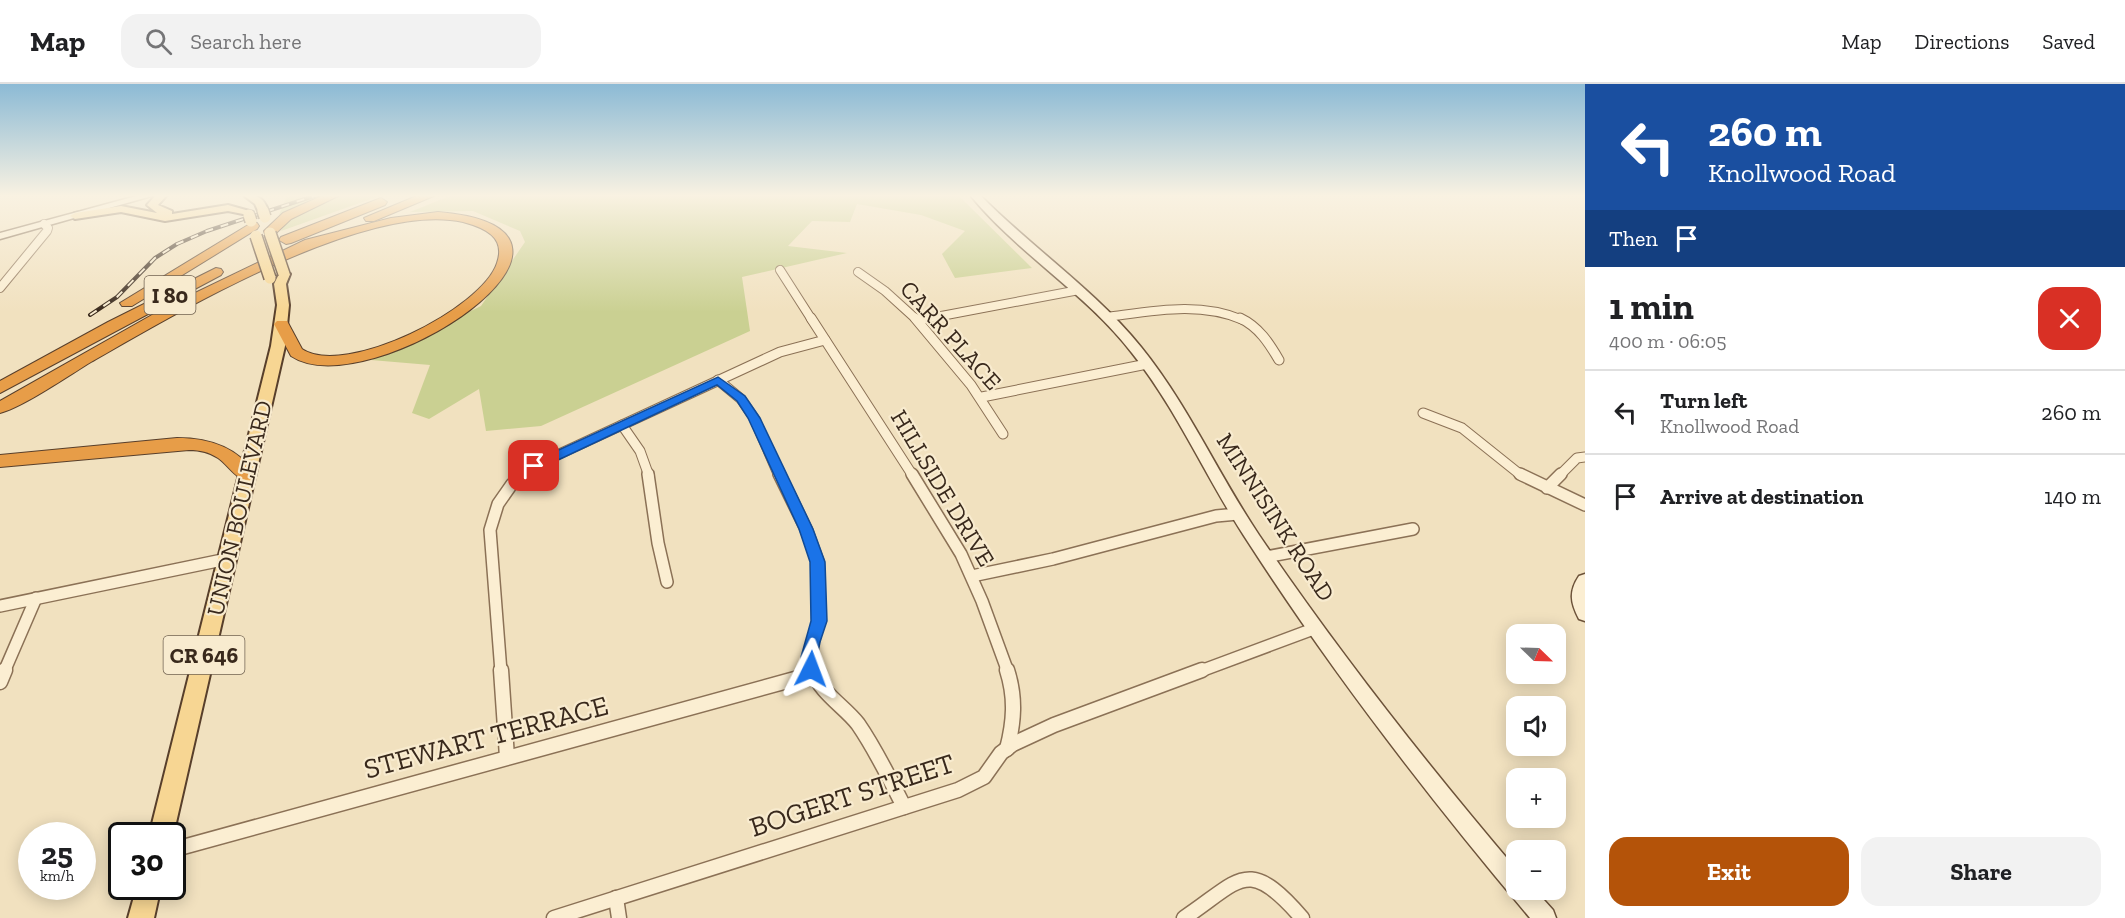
<!DOCTYPE html>
<meta charset="utf-8">
<style>
body{margin:0;font-family:"Zilla Slab",serif;background:#f2f2f2;color:#202124;height:100vh;display:flex;flex-direction:column;font-size:22px;white-space:nowrap}
*{box-sizing:border-box;margin:0}
p{font-size:20px;color:#757577}
.icon{flex:none;width:33px;height:33px;fill:none;stroke:currentColor;stroke-width:2;stroke-linecap:round;stroke-linejoin:round}
.map{position:relative;flex:1;overflow:hidden}
.details{display:flex;flex-direction:column;background:#fff;width:540px}
.details>*{flex:none}
.guide{background:#1a4fa0;color:#fff;overflow:hidden}
.needle{width:39px;rotate:113deg}
.tools{position:absolute;left:1506px;top:540px;display:grid;gap:12px}
.tools a{display:grid;place-items:center;width:60px;height:60px;border-radius:12px;background:#fff;box-shadow:0 3px 15px #0003;font-size:30px}
.speed{position:absolute;left:18px;top:738px;display:flex;gap:12px;font-size:30px;font-weight:700;text-align:center}
.speed>*{display:grid;place-content:center;width:78px;height:78px;border-radius:50%;background:#fff;box-shadow:0 3px 15px #0003;line-height:1}
.speed small{font-size:15px;font-weight:400}
.speed .limit{border:3px solid #111;border-radius:9px;background:#fff;color:#111}
.pin{position:absolute;display:grid;place-items:center;width:51px;height:51px;color:#fff;margin:-26px;border-radius:12px;box-shadow:0 3px 9px #0006}
.me{position:absolute;width:66px;margin:-33px;rotate:3deg;stroke-linejoin:round;filter:drop-shadow(0 0 4px #0008)}
.turn{display:flex;align-items:center;gap:21px;height:126px;padding:0 24px;font-size:27px}
.turn .icon{width:78px;height:78px;stroke-width:2.5}
.turn b{display:block;font-size:42px;line-height:51px}
.then{display:flex;align-items:center;height:57px;padding:0 24px;background:#0003;gap:12px;font-size:22px}
.round{display:grid;place-items:center;flex:none;width:63px;height:63px;border-radius:18px;background:#f2f2f2}
.head{display:flex;align-items:center;justify-content:space-between;height:102px;padding:0 24px}
h1{font-size:36px;font-weight:800;line-height:45px}
.cta{display:flex;gap:12px;margin-top:auto;padding:12px 24px}
.cta a{flex:1;height:69px;border-radius:18px;background:#b45309;color:#fff;font-size:24px;font-weight:800;line-height:69px;text-align:center}
.cta a+a{background:#f2f2f2;color:#202124}
ul{padding:0;list-style:none}
li{display:flex;align-items:center;gap:18px;height:84px;padding:0 24px;border-top:2px solid #e0e0e0}
li div{flex:1}
li b{display:block;font-size:22px}
li em{font-style:normal}
header{display:flex;align-items:center;gap:36px;box-sizing:border-box;height:84px;padding:0 30px;background:#fff;border-bottom:2px solid #e0e0e0}
header strong{font-size:28px}
nav{display:flex;gap:33px;margin-inline-start:auto;font-size:21px}
.search{width:420px;height:54px;background:#f2f2f2;display:flex;align-items:center;gap:15px;box-sizing:border-box;padding:0 21px;border-radius:18px;color:#757577;font-size:22px}
main{display:flex;flex:1;min-height:0}
.map>svg:first-child{display:block}
</style>
<header>
<strong>Map</strong>
<div class="search"><svg class="icon" aria-label="search" viewBox="0 0 24 24"><circle cx="10" cy="10" r="6"/><path d="M15 15l6 6"/></svg>Search here</div>
<nav><a>Map</a><a>Directions</a><a>Saved</a></nav>
</header>
<main>
<div class="map">
<svg width="1585" height="834" viewBox="0 0 1585 834">
<rect width="100%" height="100%" fill="#f1e1bf"/>
<g fill="#cad092">
<polygon points="296,111 325,111 279,131 286,114"/>
<polygon points="341,111 382,111 281,147 287,137"/>
<polygon points="452,111 958,111 1032,184 955,194 942,170 965,147 921,131 857,120 850,138 812,137 788,162 847,169 742,193 750,247 541,342 486,347 479,305 429,335 412,329 430,281 371,276 481,222 525,158 520,147 473,127 410,128"/>
</g>
<g fill="none" stroke-linecap="round" stroke-linejoin="round">
<defs>
<g id="street-far3">
<polyline points="780,186 812,236"/>
<polyline points="858,188 885,207 917,236"/>
<polyline points="0,204 47,147 48,144 44,140"/>
<path d="M1107,233c46,-6 93,-16 136,3"/>
<polyline points="920,236 1079,206"/>
</g>
<g id="street-far2">
<polyline points="811,234 913,392"/>
<polyline points="915,234 971,301 1003,350"/>
<path d="M1240,234c19,9 29,25 39,42"/>
<polyline points="918,236 928,234"/>
<polyline points="718,296 741,315 754,334 779,392"/>
<polyline points="982,313 1147,280"/>
<polyline points="1423,329 1462,344 1522,392"/>
<polyline points="622,341 640,367 649,392"/>
<polyline points="522,392 555,372 780,268 825,256"/>
<polyline points="1559,392 1577,374 1585,373"/>
</g>
<g id="street-far1">
<polyline points="648,390 658,459 667,498"/>
<polyline points="779,390 806,445 818,478 819,537 809,573 813,588"/>
<polyline points="912,390 961,470 982,517 1008,588"/>
<polyline points="1520,390 1585,421"/>
<polyline points="1547,404 1561,390"/>
<polyline points="1266,473 1413,445"/>
<polyline points="972,492 1053,475 1216,432 1238,430"/>
<polyline points="0,522 227,475"/>
<polyline points="4,588 36,514"/>
<polyline points="501,588 490,446 498,420 512,400 525,390"/>
<polyline points="1198,588 1316,544"/>
</g>
<g id="street">
<polyline points="501,586 507,673"/>
<path d="M813,586c7,23 31,36 45,54 18,26 32,55 46,83"/>
<polyline points="0,598 5,586"/>
<path d="M1007,665c7,-27 9,-51 0,-79"/>
<polyline points="172,766 813,590"/>
<polyline points="616,814 619,834"/>
<polyline points="554,834 958,706 984,693 1001,669 1013,660 1054,641 1202,586"/>
<path d="M1184,834c56,-37 63,-64 118,0"/>
</g>
<g id="secondary">
<polygon points="140,111 155,111 0,155 0,149"/>
<path d="M970,111h10c52,53 115,95 161,152 47,58 77,127 118,188 79,116 166,227 257,334v21h19l18,20 3,8h-26c-100,-119 -197,-244 -282,-376 -41,-62 -70,-131 -116,-189 -46,-60 -114,-99 -162,-158z"/>
<path d="M1585,490v47l-6,-2c-9,-17 -10,-28 0,-43z"/>
</g>
<g id="primary">
<polygon points="156,111 167,111 158,121 172,127 172,130 228,121 253,128 248,131 228,127 165,137 121,128 75,135 70,132 75,129 121,122 157,129 147,121"/>
<path d="M243,111c14,0 21,2 25,16l-1,2h-8l-4,-9z"/>
<polygon points="284,186 290,190 286,200 289,221 285,262 173,752 149,752 271,262 277,221 274,200 280,188"/>
<polygon points="137,802 161,802 154,834 128,834"/>
</g>
<g id="highway">
<polygon points="324,111 340,111 291,135 275,150 265,150 264,147 283,129"/>
<polygon points="419,111 436,111 374,137 366,137 364,134"/>
<polygon points="381,114 387,118 385,121 291,159 286,160 279,156 281,153"/>
<path d="M438,128c205,17 -70,196 -147,144l-17,-32 3,-3h10l15,28c43,29 180,-40 195,-86 9,-26 -12,-35 -34,-41 -97,-22 -288,92 -372,140 -23,14 -68,45 -91,51v-12l166,-94 139,-67 86,-22z"/>
<polygon points="253,138 257,139 259,142 257,145 132,222 122,222 120,219"/>
<polygon points="216,184 221,185 223,188 221,191 0,309 0,297 108,238"/>
<path d="M177,354c32,0 61,9 79,37l-2,4c-17,5 -24,-13 -36,-21 -9,-6 -18,-8 -29,-8l-189,17v-12z"/>
</g>
</defs>
<use href="#street-far3" stroke="#8b7156" stroke-width="10"/>
<use href="#street-far2" stroke="#8b7156" stroke-width="11"/>
<use href="#street-far1" stroke="#8b7156" stroke-width="14"/>
<use href="#street" stroke="#8b7156" stroke-width="17"/>
<use href="#secondary" stroke="#6c5239" stroke-width="3"/>
<use href="#primary" stroke="#583f2b" stroke-width="4"/>
<use href="#highway" stroke="#583f2b" stroke-width="2"/>
<use href="#street-far3" stroke="#fbeed2" stroke-width="8"/>
<use href="#street-far2" stroke="#fbeed2" stroke-width="9"/>
<use href="#street-far1" stroke="#fbeed2" stroke-width="11"/>
<use href="#street" stroke="#fbeed2" stroke-width="14"/>
<use href="#secondary" fill="#fbeed2" fill-rule="evenodd"/>
<use href="#primary" fill="#f7d693" fill-rule="evenodd"/>
<use href="#highway" fill="#e79d48" fill-rule="evenodd"/>
<defs>
<polyline id="rail" points="90,231 117,213 155,174 177,160 207,147 317,111"/>
</defs>
<use href="#rail" stroke="#39291c" stroke-width="4"/>
<use href="#rail" stroke="#f8ebcf" stroke-width="2" stroke-dasharray="8" stroke-linecap="butt"/>
<defs>
<g id="primary-bridge">
<polyline points="263,127 265,133"/>
<polyline points="249,131 251,137"/>
<polyline points="270,149 284,190"/>
<polyline points="256,152 270,194"/>
</g>
</defs>
<use href="#primary-bridge" stroke="#583f2b" stroke-width="14" stroke-linecap="butt"/>
<use href="#primary-bridge" stroke="#f7d693" stroke-width="11"/>
</g>
<linearGradient id="sky" x2="0" y2="1"><stop stop-color="#8cbad5"/><stop offset="0.49" stop-color="#f9f2e2"/><stop offset="1" stop-color="#f9f2e2" stop-opacity="0"/></linearGradient>
<rect width="1585" height="228" fill="url(#sky)"/>
<polygon fill="#1a73e8" stroke="#114b97" stroke-width="1.5" points="718,293 745,312 760,334 813,445 825,478 827,537 820,558 817,573 819,585 817,590 811,592 805,590 801,573 811,537 810,478 799,445 748,334 737,317 717,301 539,385 534,387 528,382 530,379"/>
<g text-anchor="middle" dominant-baseline="central" stroke-width="4.5" stroke-linejoin="round" paint-order="stroke">
<g fill="#f8ebcf" stroke="#726352" stroke-width="1.5">
<rect x="144.5" y="192" width="51" height="38" rx="4.5"/>
<rect x="163.5" y="552" width="81" height="38" rx="4.5"/>
</g>
<g font-size="22" font-weight="bold" fill="#39291c">
<text x="170" y="211">I 80</text>
<text x="204" y="571">CR 646</text>
</g>
<g font-size="24" fill="#39291c" stroke="#f8ebcf">
<text transform="translate(951 251) rotate(48)">CARR PLACE</text>
<text transform="translate(943 404) rotate(59)">HILLSIDE DRIVE</text>
<text transform="translate(239 424) rotate(-77)">UNION BOULEVARD</text>
<text transform="translate(1276 433) rotate(57)">MINNISINK ROAD</text>
</g>
<g font-size="28" fill="#39291c" stroke="#f8ebcf">
<text transform="translate(486 653) rotate(-15)">STEWART TERRACE</text>
<text transform="translate(852 711) rotate(-18)">BOGERT STREET</text>
</g>
</g>
</svg>
<div class="tools">
<a><svg class="needle" viewBox="-14 -14 28 28"><path d="M0-13l5 13h-10z" fill="#e53935"/><path d="M0 13l5-13h-10z" fill="#757577"/></svg></a>
<a><svg class="icon" aria-label="sound" viewBox="0 0 24 24"><path d="M4 9h4l5-4v14l-5-4H4zM17 9q2 3 0 6"/></svg></a>
<a>+</a>
<a>−</a>
</div>
<div class="speed"><div>25<small>km/h</small></div><div class="limit">30</div></div>
<div class="pin" style="left:534px;top:382px;background:#d93025"><svg class="icon" aria-label="arrive" viewBox="0 0 24 24"><path d="M6 21V4h12l-3 4 3 4H6"/></svg></div>
<svg class="me" style="left:811px;top:585px" viewBox="-20 -20 40 40"><path d="M0-17L14 15 0 8-14 15z" fill="#1a73e8" stroke="#fff" stroke-width="4"/></svg>
</div>
<section class="details">
<div class="guide">
<div class="turn"><svg class="icon" aria-label="left" viewBox="0 0 24 24"><path d="M17 20v-9H6M10 6l-5 5 5 5"/></svg><div><b>260 m</b>Knollwood Road</div></div>
<div class="then">Then<svg class="icon" aria-label="arrive" viewBox="0 0 24 24"><path d="M6 21V4h12l-3 4 3 4H6"/></svg></div>
</div>
<div class="head"><div><h1>1 min</h1><p>400 m · 06:05</p></div><a class="round" style="background:#d93025;color:#fff"><svg class="icon" aria-label="close" viewBox="0 0 24 24"><path d="M6 6l12 12M18 6L6 18"/></svg></a></div>
<ul>
<li><svg class="icon" aria-label="left" viewBox="0 0 24 24"><path d="M17 20v-9H6M10 6l-5 5 5 5"/></svg><div><b>Turn left</b><p>Knollwood Road</p></div><em>260 m</em></li>
<li><svg class="icon" aria-label="arrive" viewBox="0 0 24 24"><path d="M6 21V4h12l-3 4 3 4H6"/></svg><div><b>Arrive at destination</b></div><em>140 m</em></li>
</ul>
<div class="cta"><a>Exit</a><a>Share</a></div>
</section>
</main>
